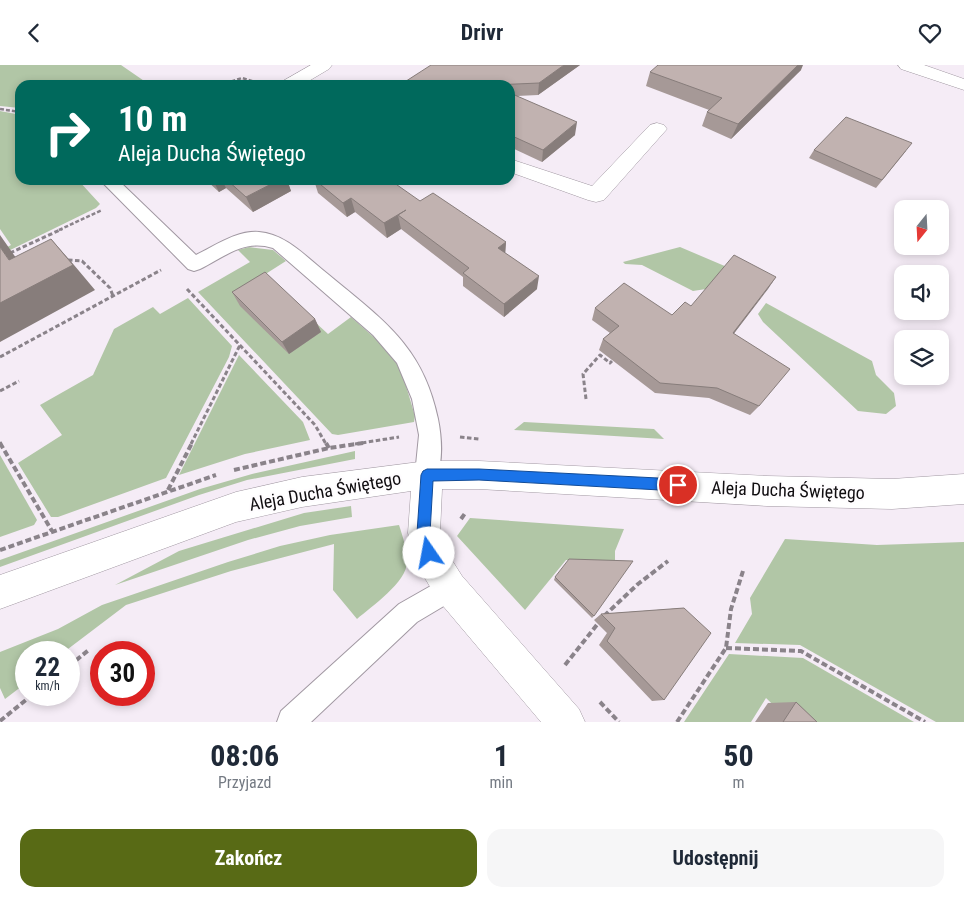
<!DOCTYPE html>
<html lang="pl">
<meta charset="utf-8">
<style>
body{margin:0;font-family:"Roboto Condensed",sans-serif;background:#f6f6f7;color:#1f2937;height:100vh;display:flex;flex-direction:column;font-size:19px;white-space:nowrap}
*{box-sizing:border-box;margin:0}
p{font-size:16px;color:#747a83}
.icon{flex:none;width:28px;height:28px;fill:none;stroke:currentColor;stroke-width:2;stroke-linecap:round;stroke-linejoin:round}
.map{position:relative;height:657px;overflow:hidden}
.side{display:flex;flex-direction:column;background:#fff;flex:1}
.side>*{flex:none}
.banner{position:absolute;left:15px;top:15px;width:500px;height:105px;border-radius:15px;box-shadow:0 2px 8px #0003;background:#00695c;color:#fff;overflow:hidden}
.needle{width:32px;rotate:198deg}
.tools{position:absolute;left:894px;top:135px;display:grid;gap:10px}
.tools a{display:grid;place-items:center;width:55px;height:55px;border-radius:10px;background:#fff;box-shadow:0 2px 8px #0003;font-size:25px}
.speed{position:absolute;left:15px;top:576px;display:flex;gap:10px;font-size:25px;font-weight:700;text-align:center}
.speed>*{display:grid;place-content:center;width:65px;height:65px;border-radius:50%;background:#fff;box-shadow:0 2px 8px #0003;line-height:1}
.speed small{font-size:12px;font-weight:400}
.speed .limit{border:8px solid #d22;background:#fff;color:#111}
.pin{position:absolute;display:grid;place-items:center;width:42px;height:42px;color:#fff;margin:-21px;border:2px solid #fff;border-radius:50%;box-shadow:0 1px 5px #0007}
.me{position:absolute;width:55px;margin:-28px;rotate:348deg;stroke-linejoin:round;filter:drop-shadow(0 0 4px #0008)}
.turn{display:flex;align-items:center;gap:18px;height:105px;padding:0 20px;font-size:22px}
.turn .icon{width:65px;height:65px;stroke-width:2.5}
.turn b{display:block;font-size:35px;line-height:42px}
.eta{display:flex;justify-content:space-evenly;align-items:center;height:85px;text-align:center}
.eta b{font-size:30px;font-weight:700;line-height:35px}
.action{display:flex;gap:10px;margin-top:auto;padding:10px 20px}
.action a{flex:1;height:58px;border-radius:15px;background:#586a15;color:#fff;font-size:20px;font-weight:700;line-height:58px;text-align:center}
.action a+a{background:#f6f6f7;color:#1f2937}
header{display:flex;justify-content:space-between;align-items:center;height:65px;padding:0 20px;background:#fff;font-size:22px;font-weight:700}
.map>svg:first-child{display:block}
</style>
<header><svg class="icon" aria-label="back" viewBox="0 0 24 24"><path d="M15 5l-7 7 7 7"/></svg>Drivr<svg class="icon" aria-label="heart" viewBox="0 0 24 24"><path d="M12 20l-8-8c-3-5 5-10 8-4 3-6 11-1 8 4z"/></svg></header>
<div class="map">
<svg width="964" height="657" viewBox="0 0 964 657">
<rect width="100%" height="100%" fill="#f5ecf6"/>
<g fill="#b1c6a6">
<polygon points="0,0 121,0 150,20 20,20 20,43 0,41"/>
<polygon points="0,46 16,49 20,53 20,115 78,115 100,139 96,143 0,190 0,186 11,180 0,164"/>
<polygon points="249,182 273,185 286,196 264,210 328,269 351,252 386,283 401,304 415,351 414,357 338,370 332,369 198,227 250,197 238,185"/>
<polygon points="680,182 727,202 706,224 693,226 642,200 625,199 623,197"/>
<polygon points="188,233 232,281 229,292 166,413 58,452 51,452 18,398 62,370 40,340 93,310 114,264 153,242 160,249"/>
<polygon points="766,238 872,296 876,310 894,328 896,341 886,349 858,346 763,257 758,249"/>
<polygon points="239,290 303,357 310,375 245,389 179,410"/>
<polygon points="524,357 654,364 664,374 514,365"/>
<polygon points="355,386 355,394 247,415 199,430 0,502 0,495 200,424 252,409"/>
<polygon points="0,390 37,455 34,460 0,472"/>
<polygon points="351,441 352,452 300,461 248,475 115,520 179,486 192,482 304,448"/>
<polygon points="470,453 624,464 615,486 615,497 566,495 525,545 457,471"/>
<path d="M399,460c4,12 8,25 8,37 0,20 -36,45 -50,57l-24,-29 1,-46 -103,27 -105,34 -62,47 -38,1v30l-21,16 -5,-11v-36l58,-23 44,-24 126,-43 52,-16 50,-11z"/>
<polygon points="785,474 877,480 964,477 964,657 936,657 800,580 735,578 752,549 750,533"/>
<polygon points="729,589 803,593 914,657 791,657 766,633 751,657 684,657"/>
</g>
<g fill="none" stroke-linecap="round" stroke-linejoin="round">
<defs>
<g id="lane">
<path d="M100,115h18l78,75c19,-9 41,-25 63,-23 28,2 49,27 70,43 54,45 94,71 109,144 4,20 5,45 -3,64l-8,3 -8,-3 -4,-8 4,-40 -7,-36 -15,-36 -24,-28 -100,-87c-29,-9 -47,8 -73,21l-6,2 -6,-2z"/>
<polygon points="450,510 459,514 463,523 459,532 417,557 311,657 277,657 281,646 399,539"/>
</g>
<g id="street">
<polygon points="311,0 332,0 329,4 302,20 280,20 283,16"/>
<polygon points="898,0 924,0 964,14 964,25 901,4"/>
<polygon points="657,58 664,60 667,64 604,135 596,137 588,135 510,107 510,94 592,121 650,60"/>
<polygon points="427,396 479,396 767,411 892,414 964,409 964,439 892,444 767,441 479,424 442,424 440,468 443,481 462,511 579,644 585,657 541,657 438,535 417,500 408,468 411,426 302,442 236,457 0,544 0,510 236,427 302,412"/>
</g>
</defs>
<use href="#lane" stroke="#a198a2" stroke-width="2"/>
<use href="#street" stroke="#a198a2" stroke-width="1"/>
<g stroke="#8a838a" stroke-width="2.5" stroke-dasharray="4 2" stroke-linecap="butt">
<polyline points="220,20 242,13 262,19"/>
<polyline points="0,44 20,47"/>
<polyline points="59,165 102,145"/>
</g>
<g stroke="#8a838a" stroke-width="3" stroke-dasharray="4.5 2.5" stroke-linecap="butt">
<polyline points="10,188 62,164"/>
<polyline points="68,195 82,196 110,223 113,231"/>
<polyline points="187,224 315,360 326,379"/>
<polyline points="0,292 161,205"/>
<polyline points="0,326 19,316"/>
<polyline points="586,334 583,309 600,290 610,298 612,296"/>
<polyline points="460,372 479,374"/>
<polyline points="0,377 1,379"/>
<polyline points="191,379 240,280"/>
<polyline points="355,379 399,372"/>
</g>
<g stroke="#8a838a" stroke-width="4" stroke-dasharray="6 3" stroke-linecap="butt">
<polyline points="0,378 52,466"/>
<polyline points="326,378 329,383"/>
<polyline points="234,405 329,383 363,378"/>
<polyline points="168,425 192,378"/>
<polyline points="461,454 466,447"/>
<polyline points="0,485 216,410"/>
<polyline points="604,551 638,519 668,496"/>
<polyline points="726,583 801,586 925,657"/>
<polyline points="565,600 600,556"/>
<polyline points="69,601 90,584"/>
<polyline points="600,637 619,657"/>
<polyline points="0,656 32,630"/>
<polyline points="677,657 726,583 731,544 743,506"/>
</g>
<use href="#lane" fill="#fff" fill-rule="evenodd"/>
<use href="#street" fill="#fff" fill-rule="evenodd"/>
</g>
<g fill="#a69997">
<polygon points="580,0 538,30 517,31 575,70 542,97 510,82 510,20 400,20"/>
<polygon points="801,5 731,74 702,61 707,47 709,45 646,21 650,7"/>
<polygon points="814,85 906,86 876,123 809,93"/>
<polygon points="206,115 287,115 291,126 253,147 226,123 219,127"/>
<polygon points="314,115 379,115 420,136 506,177 505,188 537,224 504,252 463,221 463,212 401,164 387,173 355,147 347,152 318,128"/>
<polygon points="776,212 734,268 759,341 750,350 709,333 655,328 599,285 603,274 610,268 592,255 595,243 672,250 691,241"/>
<polygon points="232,227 315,254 321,267 289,289 240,241"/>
<polygon points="555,512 594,551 592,553 554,515"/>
<polygon points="684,543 664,635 652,636 599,580 607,568 594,555 601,549"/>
<polygon points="796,637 817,657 755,657 768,638"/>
</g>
<g fill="#877d7b">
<polygon points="564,0 580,0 538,30 539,18"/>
<polygon points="798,0 803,0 801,5 731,74 738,59"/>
<polygon points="577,57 575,70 542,97 543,85"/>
<polygon points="213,115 222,115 226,123 219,127"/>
<polygon points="279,115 287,115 291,126 253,147 246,132"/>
<polygon points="351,133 355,147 347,152 343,138"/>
<polygon points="398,150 401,164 387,173 384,158"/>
<polygon points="0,170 35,220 51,174 74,200 95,225 0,277 0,238 9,195 0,182"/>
<polygon points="506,177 505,191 498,183"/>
<polygon points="539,211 537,224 504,252 504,239"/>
<polygon points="776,212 768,224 726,279 733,268"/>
<polygon points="315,254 321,267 289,289 282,277"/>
</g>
<g fill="#c1b2b0" stroke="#877d7b">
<polygon points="431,0 564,0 539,18 493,20 400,20"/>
<polygon points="658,0 798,0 738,59 707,47 722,33 650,7"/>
<polygon points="510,28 577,57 543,85 510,70"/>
<polygon points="846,52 912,78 882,115 814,85"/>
<polygon points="227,115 279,115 246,132"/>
<polygon points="315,115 379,115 380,116 382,115 390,115 420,136 433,128 506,177 498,183 539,211 504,239 463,208 469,203 398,150 406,145 384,158 351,133 343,138"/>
<polygon points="51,174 73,200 0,238 0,182 9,195"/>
<polygon points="734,190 776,212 733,268 790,304 759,341 717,323 660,318 603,274 619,261 595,243 624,218 672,250 685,237 691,241"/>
<polygon points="265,207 315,254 282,277 232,227"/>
<polygon points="569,494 633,496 594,551 555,512"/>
<polygon points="684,543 711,568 664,635 607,576 615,563 601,549"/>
<polygon points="796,637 817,657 783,657"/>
</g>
<polygon fill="#1a73e8" stroke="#114b97" points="427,404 479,404 678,414 682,416 684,420 682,424 678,426 479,415 433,416 430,468 436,488 434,493 429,495 424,493 417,468 421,410 423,406"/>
<g text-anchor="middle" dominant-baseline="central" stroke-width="4.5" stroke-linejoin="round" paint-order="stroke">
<g font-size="18" fill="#100d10" stroke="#fefcfe">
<text transform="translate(788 425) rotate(2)">Aleja Ducha Świętego</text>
<text transform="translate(325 426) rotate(-10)">Aleja Ducha Świętego</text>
</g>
</g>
</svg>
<div class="tools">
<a><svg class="needle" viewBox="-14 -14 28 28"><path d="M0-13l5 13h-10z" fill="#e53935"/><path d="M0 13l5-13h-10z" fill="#747a83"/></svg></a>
<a><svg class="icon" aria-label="sound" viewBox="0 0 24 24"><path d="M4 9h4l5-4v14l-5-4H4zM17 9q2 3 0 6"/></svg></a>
<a><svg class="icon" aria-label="layers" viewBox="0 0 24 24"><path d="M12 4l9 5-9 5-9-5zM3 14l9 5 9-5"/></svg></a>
</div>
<div class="speed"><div>22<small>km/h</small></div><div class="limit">30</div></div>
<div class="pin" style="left:678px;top:420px;background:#d93025"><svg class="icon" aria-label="arrive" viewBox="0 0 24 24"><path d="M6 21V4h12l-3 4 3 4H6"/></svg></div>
<svg class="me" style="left:429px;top:488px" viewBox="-20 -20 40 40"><circle r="19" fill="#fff"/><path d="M0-13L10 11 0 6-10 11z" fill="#1a73e8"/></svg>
<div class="banner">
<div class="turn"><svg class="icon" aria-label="right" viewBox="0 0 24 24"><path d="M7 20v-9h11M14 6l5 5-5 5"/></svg><div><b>10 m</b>Aleja Ducha Świętego</div></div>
</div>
</div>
<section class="side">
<div class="eta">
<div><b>08:06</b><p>Przyjazd</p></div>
<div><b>1</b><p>min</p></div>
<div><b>50</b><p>m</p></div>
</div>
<div class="action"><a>Zakończ</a><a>Udostępnij</a></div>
</section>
